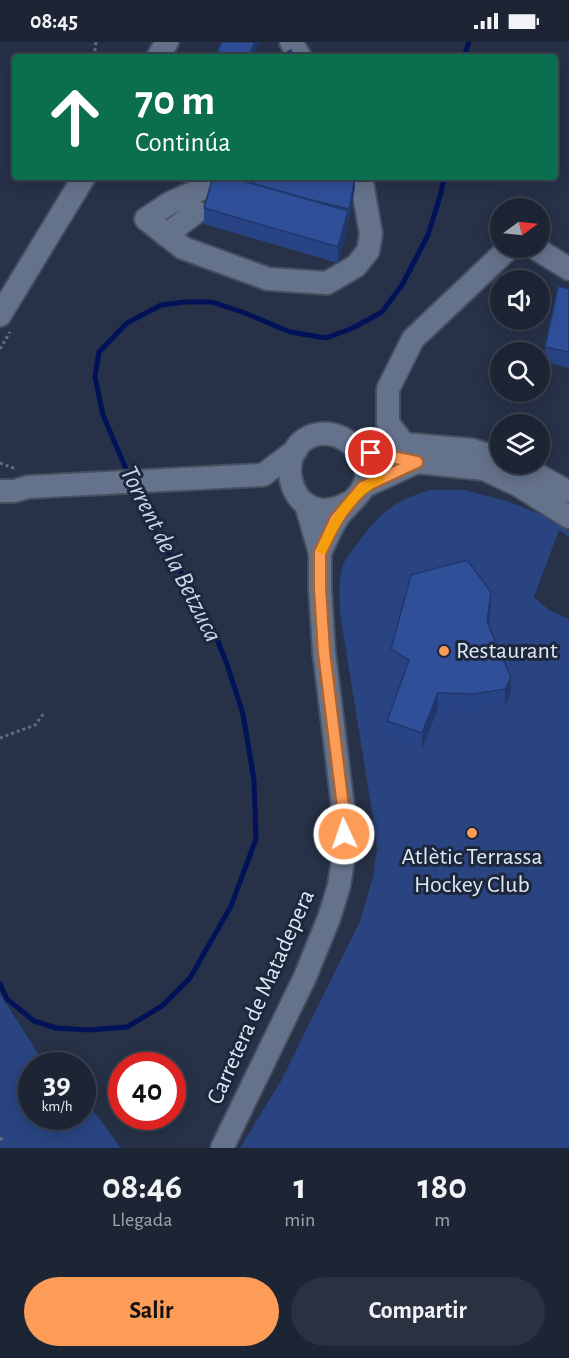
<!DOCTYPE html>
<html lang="es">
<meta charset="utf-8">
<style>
body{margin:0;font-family:"Alegreya Sans",sans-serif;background:#2a3141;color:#f1f3f6;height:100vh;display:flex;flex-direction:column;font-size:22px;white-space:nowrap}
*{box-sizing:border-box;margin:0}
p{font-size:20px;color:#a0a5ad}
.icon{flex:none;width:33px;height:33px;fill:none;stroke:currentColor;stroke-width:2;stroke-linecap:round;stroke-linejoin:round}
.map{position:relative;height:1106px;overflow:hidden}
.panel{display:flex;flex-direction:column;background:#1d2535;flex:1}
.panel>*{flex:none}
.banner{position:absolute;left:12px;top:12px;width:546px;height:126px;border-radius:6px;box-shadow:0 3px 15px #0003,0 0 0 2px #3b4250;background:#0b6e4f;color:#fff;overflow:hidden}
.needle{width:39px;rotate:75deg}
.fabs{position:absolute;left:490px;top:156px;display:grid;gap:12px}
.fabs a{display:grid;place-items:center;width:60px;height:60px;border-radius:50%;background:#1d2535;box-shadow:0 3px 15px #0003,0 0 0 2px #3b4250;font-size:30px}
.speed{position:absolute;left:18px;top:1010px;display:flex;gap:12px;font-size:30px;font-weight:700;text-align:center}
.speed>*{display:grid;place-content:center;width:78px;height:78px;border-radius:50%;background:#1d2535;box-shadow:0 3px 15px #0003,0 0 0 2px #3b4250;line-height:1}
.speed small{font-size:15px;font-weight:400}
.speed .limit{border:9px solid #d22;background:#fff;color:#111}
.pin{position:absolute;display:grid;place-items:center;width:51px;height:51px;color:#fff;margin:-26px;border:3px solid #fff;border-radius:50%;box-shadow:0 2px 6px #0007}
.me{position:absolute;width:66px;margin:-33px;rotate:357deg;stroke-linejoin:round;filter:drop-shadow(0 0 4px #0008)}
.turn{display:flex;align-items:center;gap:21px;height:126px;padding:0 24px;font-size:27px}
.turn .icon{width:78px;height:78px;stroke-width:2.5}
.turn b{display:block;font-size:42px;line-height:51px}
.eta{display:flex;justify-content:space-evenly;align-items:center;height:102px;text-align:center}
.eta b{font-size:36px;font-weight:700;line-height:42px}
.primary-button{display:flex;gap:12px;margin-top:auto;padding:12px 24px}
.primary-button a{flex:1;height:69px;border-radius:36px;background:#fd9c56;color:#111;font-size:24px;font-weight:700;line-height:69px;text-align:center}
.primary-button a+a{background:#2a3141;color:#f1f3f6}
.status{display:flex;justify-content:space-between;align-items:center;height:42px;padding:0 30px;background:#1d2535;direction:ltr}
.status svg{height:16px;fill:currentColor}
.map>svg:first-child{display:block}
</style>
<div class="status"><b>08:45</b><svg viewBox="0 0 49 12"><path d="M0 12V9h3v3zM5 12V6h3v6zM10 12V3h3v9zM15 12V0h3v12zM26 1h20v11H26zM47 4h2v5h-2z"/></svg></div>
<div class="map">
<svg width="569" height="1106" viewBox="0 0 569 1106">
<rect width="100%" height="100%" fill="#273147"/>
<g fill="#294480">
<path d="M430,448h34l43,11 33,13 29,17v6l-10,-7 -25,67 15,13 20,9v529h-329l41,-67 79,-160 13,-44 4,-28 -4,-32 -33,-203c0,-14 -2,-32 2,-46 3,-10 12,-20 18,-28 23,-30 34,-39 70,-50z"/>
<polygon points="0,952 39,1013 52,1023 32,1023 32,1074 82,1074 83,1055 121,1106 0,1106"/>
</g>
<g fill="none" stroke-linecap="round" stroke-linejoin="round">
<g stroke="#021259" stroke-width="5">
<polyline points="464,15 469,0"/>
<polyline points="129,434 103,373 95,335 99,310 127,281 161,263 186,260 212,260 245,271 290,290 326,296 353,286 382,270 402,243 428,193 441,151 444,135"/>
<polyline points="0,942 7,957 34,979 56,986 89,988 127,985 162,964 190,936 231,864 256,797 254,738 243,672 227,622 210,580 198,557 152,485 134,445"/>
</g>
<defs>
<g id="minor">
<polyline points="291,0 300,15"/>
<polyline points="158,15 167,0"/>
<polyline points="237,141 219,139 170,161 146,177 183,206 268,237 327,241 356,224 368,209 371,192 361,135"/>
<polyline points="166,193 196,170"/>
<polyline points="535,206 569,227"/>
<polyline points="0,273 84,135"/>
<polyline points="359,409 417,420 484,427 518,443 569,475"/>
<polyline points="501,417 472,408 404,402 388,381 388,347 413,297 509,206"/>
<polyline points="514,422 524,425 566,449 569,449"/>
<polyline points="363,445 417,420"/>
<polyline points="0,449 14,449 28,445 263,433 296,408"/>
<path d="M320,511c5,-11 10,-23 16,-33 7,-12 20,-20 27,-32 12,-23 -11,-52 -34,-54 -63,-5 -45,106 21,68"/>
<polyline points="222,1106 305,935 329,876 339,844 344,812 344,773 324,610 320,546 320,511 306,462"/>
</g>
</defs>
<use href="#minor" stroke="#454f60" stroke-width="26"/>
<g stroke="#636c7f" stroke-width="3" stroke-dasharray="3 3" stroke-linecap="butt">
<polyline points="94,15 96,0"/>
<polyline points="0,307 10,290"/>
<polyline points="0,421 16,427"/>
<polyline points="0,696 35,683 44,671"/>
<polyline points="0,1097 5,1096"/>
</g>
<use href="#minor" stroke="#65728b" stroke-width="22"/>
</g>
<g fill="#284484">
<polygon points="222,0 260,0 252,15 217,15 217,9"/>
<polygon points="244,139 355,146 348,179 348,185 338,221 204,182 204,166"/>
<polygon points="569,247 569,326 545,320 545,305"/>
<polygon points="491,565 488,583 511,651 505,663 475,668 438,666 422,707 387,695 387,679 405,631 391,622 391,607"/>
</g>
<g fill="#21376b">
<polygon points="255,0 260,0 252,15 248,15"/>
<polygon points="355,135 355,146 349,179 349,167"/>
<polygon points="348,169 348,185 338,221 338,205"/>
<polygon points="491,550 491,565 487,596 487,580"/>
<polygon points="511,635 511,651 505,663 505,647"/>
<polygon points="438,651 438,666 422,707 422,691"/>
</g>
<g fill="#2f4f99" stroke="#21376b" stroke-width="1.5">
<polygon points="222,0 255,0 248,15 227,15 217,9"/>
<polygon points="291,8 294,15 278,15"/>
<polygon points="213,135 230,135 348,169 338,205 204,166"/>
<polygon points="245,135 355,135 349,167 308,157 244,139"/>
<polygon points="558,244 569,247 569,310 545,305"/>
<polygon points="467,518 491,550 487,580 511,635 505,647 475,652 438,651 422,691 387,679 409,618 391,607 411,533"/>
</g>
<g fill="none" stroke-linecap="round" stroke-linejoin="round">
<defs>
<polyline id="route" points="344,792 344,773 324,610 320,546 320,511 336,477 363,445 417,420 371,411"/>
</defs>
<use href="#route" stroke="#a46538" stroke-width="15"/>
<use href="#route" stroke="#fd9c56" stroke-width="10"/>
<path stroke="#f59e0b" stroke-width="10" d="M322,507c14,-29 28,-56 58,-71"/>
</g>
<g fill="#fd9c56" stroke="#1d273c" stroke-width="2">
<circle cx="444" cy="609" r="6"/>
<circle cx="472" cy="791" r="6"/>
</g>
<g text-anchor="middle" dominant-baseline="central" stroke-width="6" stroke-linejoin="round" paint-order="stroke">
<g font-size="24" fill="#dfe7f5" stroke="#1d273c" text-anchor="start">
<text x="456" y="609">Restaurant</text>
<text x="472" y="815" text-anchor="middle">Atlètic Terrassa<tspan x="472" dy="28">Hockey Club</tspan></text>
</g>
<g font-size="24" fill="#dfe7f5" stroke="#1d273c">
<text transform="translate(261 955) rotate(-66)">Carretera de Matadepera</text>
</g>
<g font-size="26" font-style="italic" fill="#ccd6ec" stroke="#1d273c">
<text transform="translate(171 512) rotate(63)">Torrent de la Betzuca</text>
</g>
</g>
</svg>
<div class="fabs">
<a><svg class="needle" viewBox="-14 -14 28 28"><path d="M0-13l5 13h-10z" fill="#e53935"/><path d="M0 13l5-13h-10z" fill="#a0a5ad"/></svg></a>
<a><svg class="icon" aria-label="sound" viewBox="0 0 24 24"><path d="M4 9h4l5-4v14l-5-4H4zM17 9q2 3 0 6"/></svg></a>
<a><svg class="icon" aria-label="search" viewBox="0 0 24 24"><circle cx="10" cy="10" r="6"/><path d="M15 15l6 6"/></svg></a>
<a><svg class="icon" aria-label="layers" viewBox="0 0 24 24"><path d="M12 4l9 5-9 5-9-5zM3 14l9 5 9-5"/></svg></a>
</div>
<div class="speed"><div>39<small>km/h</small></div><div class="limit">40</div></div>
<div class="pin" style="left:371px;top:411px;background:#d93025"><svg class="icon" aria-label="arrive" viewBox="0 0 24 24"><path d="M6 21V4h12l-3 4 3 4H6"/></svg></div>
<svg class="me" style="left:344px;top:792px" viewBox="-20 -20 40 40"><circle r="17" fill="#fd9c56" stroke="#fff" stroke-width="3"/><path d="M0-11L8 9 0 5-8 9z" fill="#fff"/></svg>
<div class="banner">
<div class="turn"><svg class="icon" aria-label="ahead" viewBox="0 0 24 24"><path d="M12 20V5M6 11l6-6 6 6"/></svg><div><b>70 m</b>Continúa</div></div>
</div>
</div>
<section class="panel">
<div class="eta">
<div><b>08:46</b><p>Llegada</p></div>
<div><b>1</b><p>min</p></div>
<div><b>180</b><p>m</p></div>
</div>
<div class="primary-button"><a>Salir</a><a>Compartir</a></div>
</section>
